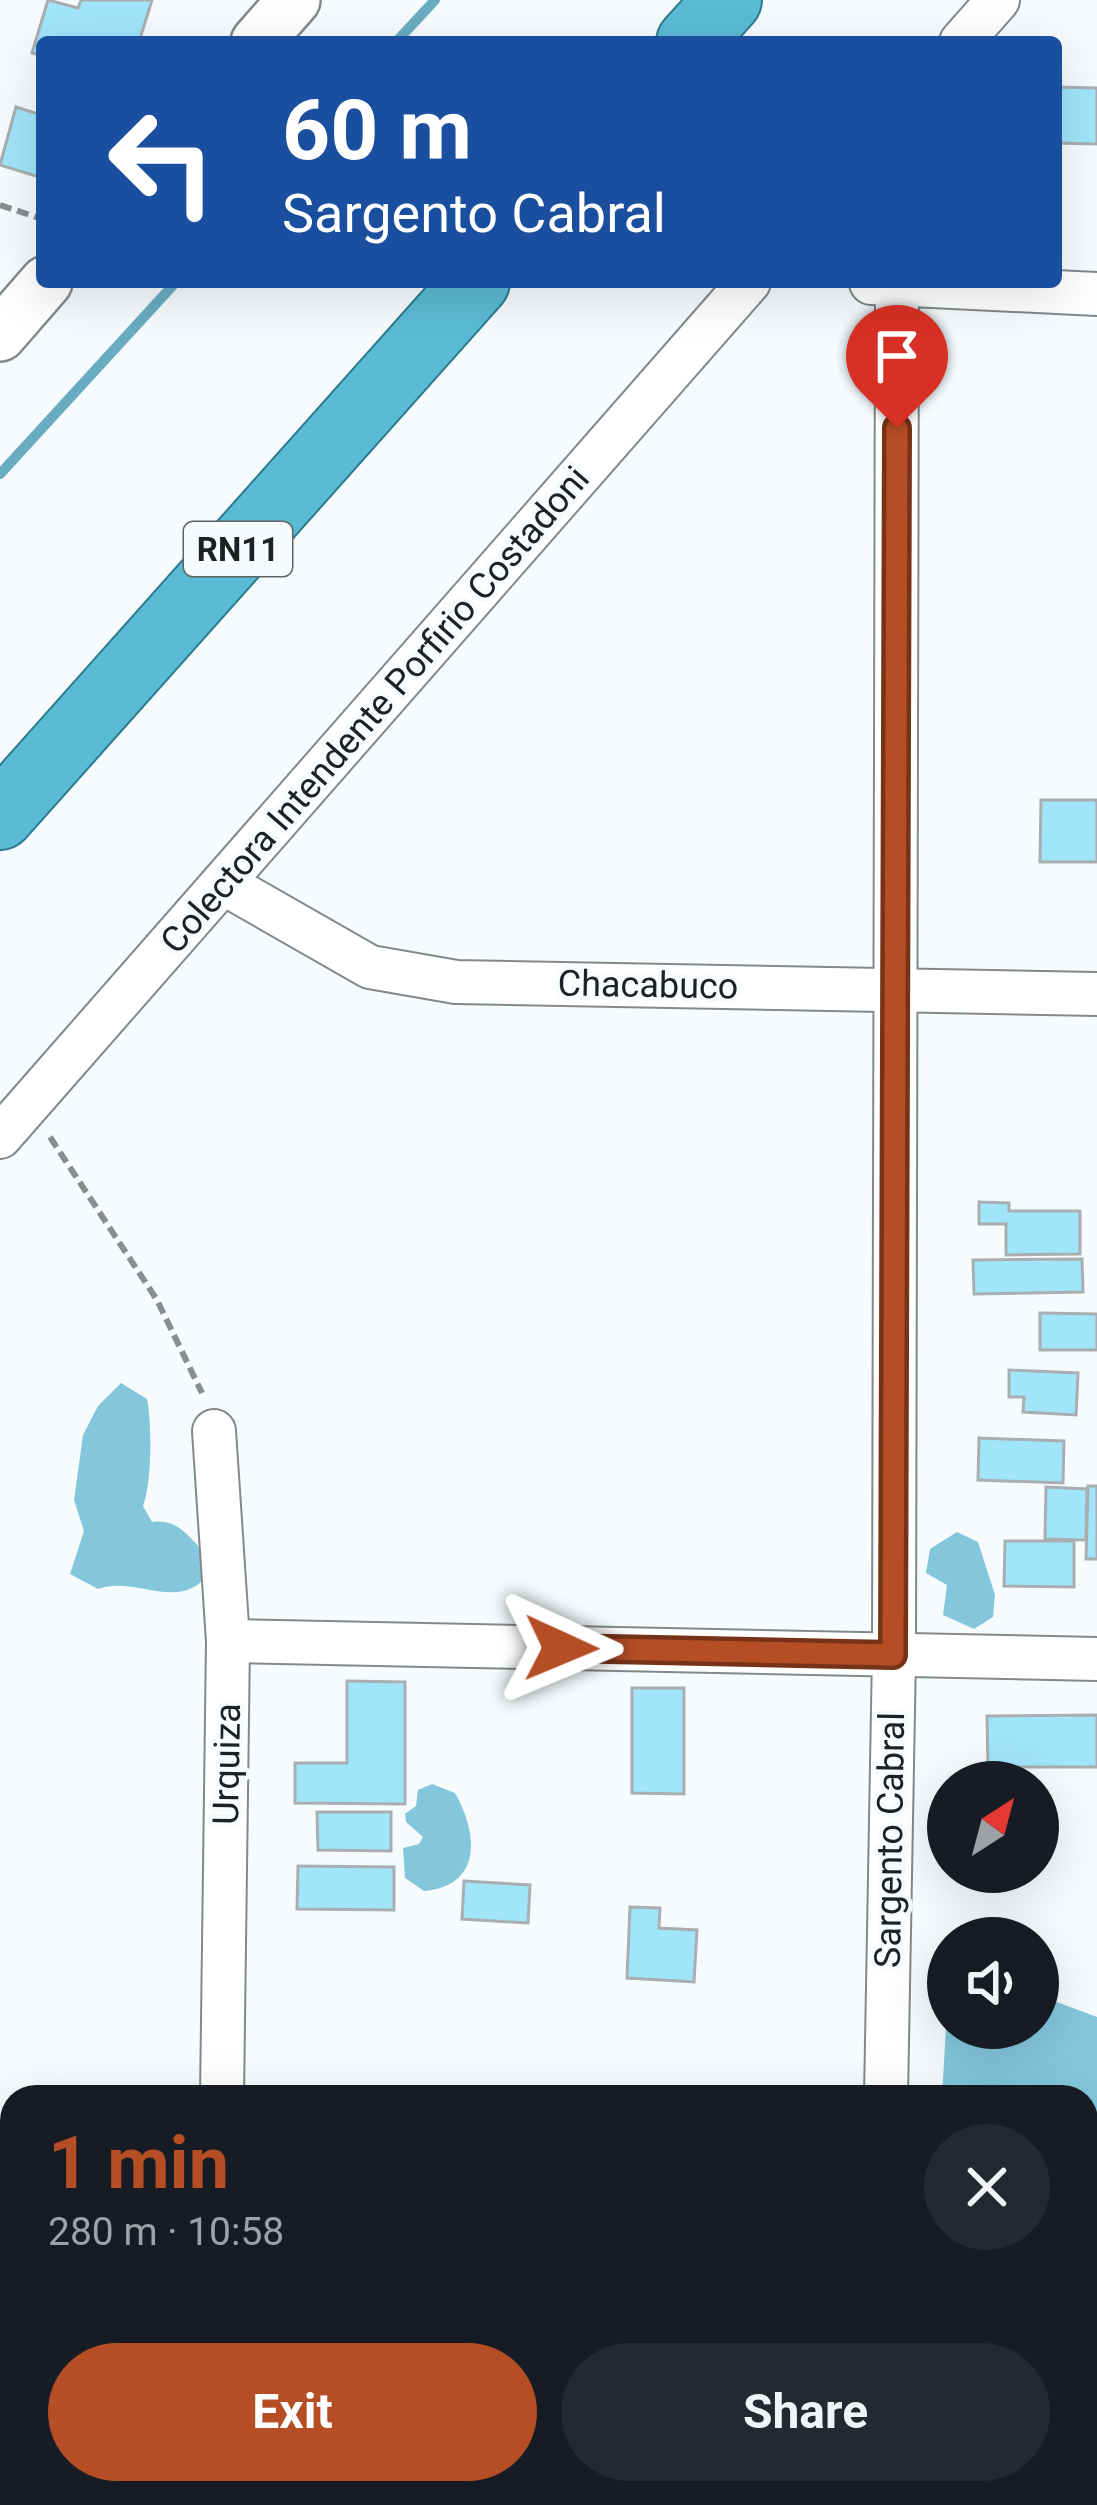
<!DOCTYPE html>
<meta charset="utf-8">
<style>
body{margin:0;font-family:Roboto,sans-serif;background:#242831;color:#f1f3f6;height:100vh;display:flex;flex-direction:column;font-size:45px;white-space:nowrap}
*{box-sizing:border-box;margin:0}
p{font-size:39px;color:#9ea1a6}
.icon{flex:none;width:66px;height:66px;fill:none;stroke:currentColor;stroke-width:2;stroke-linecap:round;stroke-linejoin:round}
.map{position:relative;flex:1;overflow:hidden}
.side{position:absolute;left:0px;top:2085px;width:1098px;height:420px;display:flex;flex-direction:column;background:#171b24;border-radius:36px 36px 0 0;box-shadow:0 12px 48px #0002}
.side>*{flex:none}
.hud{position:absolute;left:36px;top:36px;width:1026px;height:252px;border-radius:12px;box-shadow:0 12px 48px #0002;background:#1a4fa0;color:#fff;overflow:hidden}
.needle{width:78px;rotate:36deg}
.buttons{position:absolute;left:927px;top:1761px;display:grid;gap:24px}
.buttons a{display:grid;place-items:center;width:132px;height:132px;border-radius:50%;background:#171b24;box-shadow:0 12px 48px #0002;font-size:60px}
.pin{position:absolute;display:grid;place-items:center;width:102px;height:102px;color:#fff;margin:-123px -51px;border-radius:50% 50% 50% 0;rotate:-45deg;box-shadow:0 0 12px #0007}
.pin .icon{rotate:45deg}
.me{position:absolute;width:132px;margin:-66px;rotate:91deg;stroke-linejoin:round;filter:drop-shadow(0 0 9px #0008)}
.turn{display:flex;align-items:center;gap:42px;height:252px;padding:0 48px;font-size:54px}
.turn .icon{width:156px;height:156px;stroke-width:2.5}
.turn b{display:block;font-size:84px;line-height:102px}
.round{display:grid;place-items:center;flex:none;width:126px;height:126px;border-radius:63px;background:#242831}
.summary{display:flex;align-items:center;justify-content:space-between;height:204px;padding:0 48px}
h1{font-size:72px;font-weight:700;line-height:90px;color:#b54e25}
.action{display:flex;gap:24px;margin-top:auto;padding:24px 48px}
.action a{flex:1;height:138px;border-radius:72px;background:#b54e25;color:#fff;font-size:48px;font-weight:700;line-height:138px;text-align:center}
.action a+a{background:#242831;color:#f1f3f6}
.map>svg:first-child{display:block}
</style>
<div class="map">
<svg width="1097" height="2505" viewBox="0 0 1097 2505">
<rect width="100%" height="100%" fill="#f6fcfe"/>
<g fill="#84c7dd">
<path d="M121,1383l26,16c5,23 5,84 -4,107l9,16c24,-3 34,11 50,28l1,30c-29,29 -70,-4 -105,9l-28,-15 14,-43 -10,-31 9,-65 15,-29z"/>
<polygon points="957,1532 978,1542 995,1595 993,1617 974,1629 943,1615 947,1585 926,1573 930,1549"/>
<path d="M432,1784l23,9c23,40 28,93 -31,98l-19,-13 -2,-30 16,-4 4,-7 -17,-15 -1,-8 11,-8 2,-16z"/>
<polygon points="948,1993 948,2028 1038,2028 1038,1995 1097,2017 1097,2169 1086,2165 1086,2097 942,2097"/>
</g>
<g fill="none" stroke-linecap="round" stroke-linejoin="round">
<g stroke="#69acc1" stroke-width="10">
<polyline points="396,42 435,0"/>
<polyline points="0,474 176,282"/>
</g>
</g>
<g fill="#a1e5fb" stroke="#a9afb1" stroke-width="3">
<polygon points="48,0 78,8 81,0 152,0 139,42 42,42 42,56 32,53"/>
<polygon points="1056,87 1097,88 1097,144 1056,143"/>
<polygon points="16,107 42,115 42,178 0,165"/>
<polygon points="1041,800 1097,800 1097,862 1040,862"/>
<polygon points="979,1202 1009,1203 1009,1211 1080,1211 1080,1254 1006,1255 1006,1224 979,1224"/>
<polygon points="1082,1259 1083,1292 974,1294 973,1260"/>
<polygon points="1040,1313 1097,1314 1097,1350 1040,1350"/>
<polygon points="1009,1370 1078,1373 1076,1415 1023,1412 1024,1397 1009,1397"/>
<polygon points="979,1438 1064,1441 1063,1483 978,1480"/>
<polygon points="1088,1486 1097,1486 1097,1559 1086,1559"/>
<polygon points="1046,1487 1087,1489 1086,1540 1045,1539"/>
<polygon points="1005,1541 1074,1541 1074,1587 1004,1586"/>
<polygon points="347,1681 405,1682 405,1804 295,1803 295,1763 347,1763"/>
<polygon points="632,1688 684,1688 684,1794 632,1793"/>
<polygon points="1097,1715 1097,1767 988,1767 987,1716"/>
<polygon points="317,1812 391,1812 391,1851 318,1850"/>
<polygon points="298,1866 394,1867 394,1910 297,1909"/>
<polygon points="464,1881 530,1885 528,1923 462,1919"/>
<polygon points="630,1907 660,1908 659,1928 697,1930 694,1982 627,1978"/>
<polygon points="7,2344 12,2344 12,2478 5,2478"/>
<polygon points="1086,2387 1097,2388 1097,2457 1086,2456"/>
<polygon points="1086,2464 1097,2464 1097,2505 951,2505 951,2493 1086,2493"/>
<polygon points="5,2478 12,2478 12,2493 64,2493 64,2500 126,2501 126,2505 5,2505"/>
<polygon points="132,2493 176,2493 175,2505 132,2505"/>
<polygon points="283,2493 459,2493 458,2505 283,2502"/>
<polygon points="626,2493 672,2493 673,2505 627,2505"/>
<rect x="729" y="2493" width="116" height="12"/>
</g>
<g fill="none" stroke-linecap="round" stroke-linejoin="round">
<defs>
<g id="minor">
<polyline points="961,42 998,0"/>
<polyline points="871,283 1097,294"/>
<polyline points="223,883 370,967 456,982 1097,994"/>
<polyline points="0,1137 749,282"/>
<polyline points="214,1431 228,1641 222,2097"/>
<polyline points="228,1641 1097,1659"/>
<polyline points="886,2097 894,1655 897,287"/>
<polyline points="0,2299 12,2299"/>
<polyline points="1086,2322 1097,2322"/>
<polyline points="212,2505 212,2493"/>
<polyline points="877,2505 877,2493"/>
</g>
<g id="tertiary">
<polyline points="257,42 294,0"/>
<polyline points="0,335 46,282"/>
</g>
<g id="trunk">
<polyline points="690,42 728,0"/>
<polyline points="0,816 476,282"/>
</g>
</defs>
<use href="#minor" stroke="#83898b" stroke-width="46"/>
<use href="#tertiary" stroke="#83898b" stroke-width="56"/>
<use href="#trunk" stroke="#2b7a8f" stroke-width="70"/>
<g stroke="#8a8e8f" stroke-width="6" stroke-dasharray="12 6" stroke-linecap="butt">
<polyline points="0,205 42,219"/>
<polyline points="50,1137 157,1300 202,1393"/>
</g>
<use href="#minor" stroke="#fff" stroke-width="42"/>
<use href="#tertiary" stroke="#fff" stroke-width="51"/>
<use href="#trunk" stroke="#5bbbd4" stroke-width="66"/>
</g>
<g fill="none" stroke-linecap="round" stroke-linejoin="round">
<defs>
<polyline id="route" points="561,1648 893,1655 897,428"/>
</defs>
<use href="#route" stroke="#763318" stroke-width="30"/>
<use href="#route" stroke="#b54e25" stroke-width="21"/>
</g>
<g text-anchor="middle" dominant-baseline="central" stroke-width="9" stroke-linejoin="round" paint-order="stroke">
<rect fill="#f6fcfe" stroke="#5f6263" stroke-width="3" x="184" y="522" width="108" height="54" rx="9"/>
<g font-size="33" font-weight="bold" fill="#1e2021">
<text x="238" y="549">RN11</text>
</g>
<g font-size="36" fill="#1e2021" stroke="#f6fcfe">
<text transform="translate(375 710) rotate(-49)">Colectora Intendente Porfirio Costadoni</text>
<text transform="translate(648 985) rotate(1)">Chacabuco</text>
<text transform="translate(227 1764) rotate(-89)">Urquiza</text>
<text transform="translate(890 1840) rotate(-89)">Sargento Cabral</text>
</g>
</g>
</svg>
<div class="buttons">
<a><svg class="needle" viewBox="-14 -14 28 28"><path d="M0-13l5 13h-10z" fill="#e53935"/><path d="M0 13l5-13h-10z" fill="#9ea1a6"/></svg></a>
<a><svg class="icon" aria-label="sound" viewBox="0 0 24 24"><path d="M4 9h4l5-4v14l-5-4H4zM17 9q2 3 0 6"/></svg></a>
</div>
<div class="pin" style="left:897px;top:428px;background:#d93025"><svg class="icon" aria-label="arrive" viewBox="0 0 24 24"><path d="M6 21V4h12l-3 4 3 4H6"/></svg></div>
<svg class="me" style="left:561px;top:1648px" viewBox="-20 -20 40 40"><path d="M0-17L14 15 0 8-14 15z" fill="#b54e25" stroke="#fff" stroke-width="4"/></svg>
<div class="hud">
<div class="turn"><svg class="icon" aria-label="left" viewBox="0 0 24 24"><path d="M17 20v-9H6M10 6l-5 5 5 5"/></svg><div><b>60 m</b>Sargento Cabral</div></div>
</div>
<section class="side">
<div class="summary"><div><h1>1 min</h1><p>280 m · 10:58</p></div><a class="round"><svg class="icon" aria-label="close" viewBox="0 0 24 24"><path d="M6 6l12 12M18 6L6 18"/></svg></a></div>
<div class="action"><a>Exit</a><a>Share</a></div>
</section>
</div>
